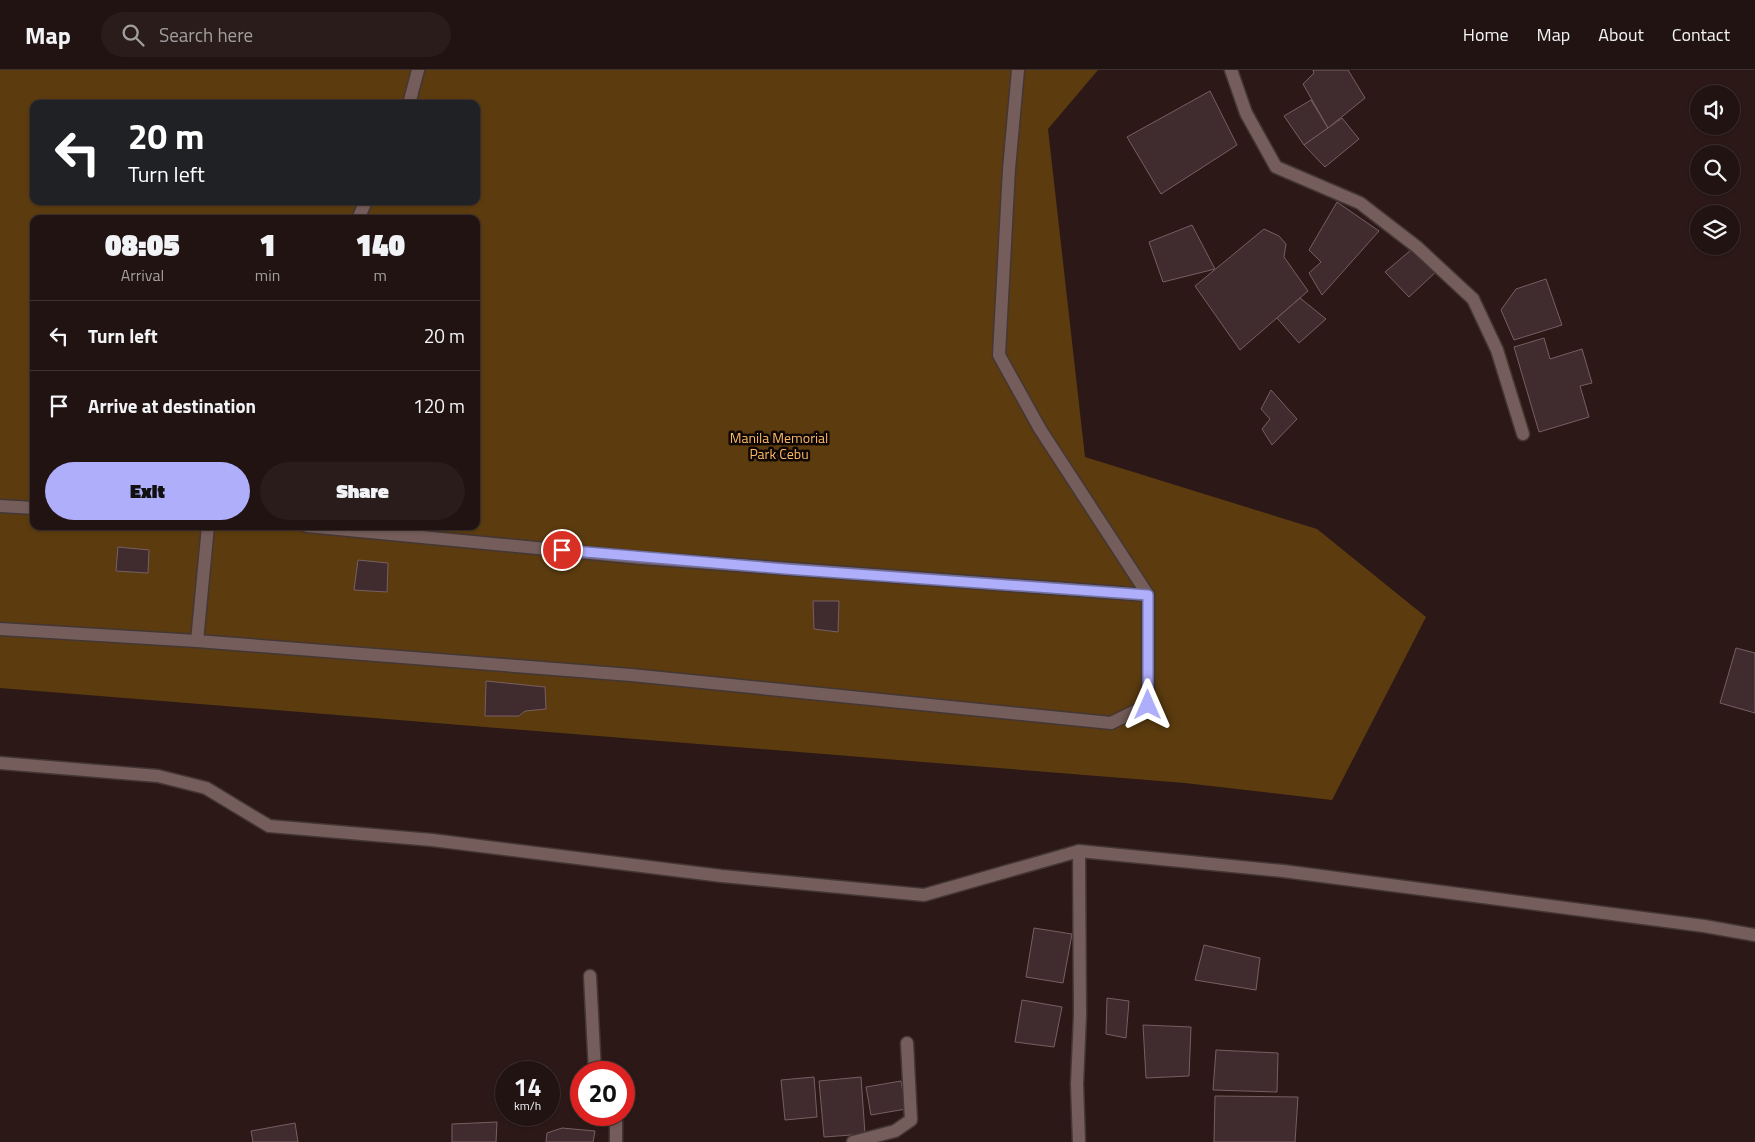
<!DOCTYPE html>
<style>
body{margin:0;font-family:"Titillium Web",sans-serif;background:#291c1a;color:#f1f3f6;height:100vh;display:flex;flex-direction:column;font-size:19px;white-space:nowrap}
*{box-sizing:border-box;margin:0}
p{font-size:16px;color:#a29e9f}
.icon{flex:none;width:28px;height:28px;fill:none;stroke:currentColor;stroke-width:2;stroke-linecap:round;stroke-linejoin:round}
.map{position:relative;flex:1;overflow:hidden}
.side{position:absolute;left:30px;top:145px;width:450px;height:315px;display:flex;flex-direction:column;background:#211311;border-radius:10px;box-shadow:0 1px 4px #0004,0 0 0 1px #3e3231}
.side>*{flex:none}
.guide{position:absolute;left:30px;top:30px;width:450px;height:105px;border-radius:10px;box-shadow:0 1px 4px #0004,0 0 0 1px #3e3231;background:#202124;color:#fff;overflow:hidden}
.fabs{position:absolute;left:1690px;top:15px;display:grid;gap:10px}
.fabs a{display:grid;place-items:center;width:50px;height:50px;border-radius:50%;background:#211311;box-shadow:0 1px 4px #0004,0 0 0 1px #3e3231;font-size:25px}
.speed{position:absolute;left:495px;top:991px;display:flex;gap:10px;font-size:25px;font-weight:700;text-align:center}
.speed>*{display:grid;place-content:center;width:65px;height:65px;border-radius:50%;background:#211311;box-shadow:0 1px 4px #0004,0 0 0 1px #3e3231;line-height:1}
.speed small{font-size:12px;font-weight:400}
.speed .limit{border:8px solid #d22;background:#fff;color:#111}
.pin{position:absolute;display:grid;place-items:center;width:42px;height:42px;color:#fff;margin:-21px;border:2px solid #fff;border-radius:50%;box-shadow:0 1px 5px #0007}
.me{position:absolute;width:55px;margin:-28px;rotate:0deg;stroke-linejoin:round;filter:drop-shadow(0 0 4px #0008)}
.turn{display:flex;align-items:center;gap:18px;height:105px;padding:0 15px;font-size:22px}
.turn .icon{width:65px;height:65px;stroke-width:2.5}
.turn b{display:block;font-size:35px;line-height:42px}
.eta{display:flex;justify-content:space-evenly;align-items:center;height:85px;text-align:center}
.eta b{font-size:30px;font-weight:800;line-height:35px}
.button{display:flex;gap:10px;margin-top:auto;padding:10px 15px}
.button a{flex:1;height:58px;border-radius:30px;background:#afaefa;color:#111;font-size:20px;font-weight:800;line-height:58px;text-align:center}
.button a+a{background:#291c1a;color:#f1f3f6}
ul{padding:0;list-style:none}
li{display:flex;align-items:center;gap:15px;height:70px;padding:0 15px;border-top:1px solid #3e3231}
li div{flex:1}
li b{display:block;font-size:19px}
li em{font-style:normal}
header{display:flex;align-items:center;gap:30px;box-sizing:border-box;height:70px;padding:0 25px;background:#211311;border-bottom:1px solid #3e3231}
header strong{font-size:24px}
nav{display:flex;gap:28px;margin-inline-start:auto;font-size:18px}
.search{width:350px;height:45px;background:#291c1a;display:flex;align-items:center;gap:12px;box-sizing:border-box;padding:0 18px;border-radius:28px;color:#a29e9f;font-size:19px}
.map>svg:first-child{display:block}
</style>
<header>
<strong>Map</strong>
<div class="search"><svg class="icon" aria-label="search" viewBox="0 0 24 24"><circle cx="10" cy="10" r="6"/><path d="M15 15l6 6"/></svg>Search here</div>
<nav><a>Home</a><a>Map</a><a>About</a><a>Contact</a></nav>
</header>
<div class="map">
<svg width="1755" height="1072" viewBox="0 0 1755 1072">
<rect width="100%" height="100%" fill="#2c1917"/>
<path fill="#5c3c0f" fill-rule="evenodd" d="M0,0h1098l-50,59 37,328 232,72 109,88 -94,183 -147,-17 -1185,-95zM34,34h442v97h-442zM34,149h442v307h-442z"/>
<g fill="#402b2f" stroke="#765f62">
<polygon points="1313,0 1348,0 1365,28 1328,58 1303,14 1314,3"/>
<polygon points="1210,21 1237,75 1161,124 1127,67"/>
<polygon points="1311,30 1328,58 1304,75 1284,46"/>
<polygon points="1342,48 1359,69 1325,97 1304,75"/>
<polygon points="1337,132 1379,161 1322,225 1309,203 1321,192 1309,180"/>
<polygon points="1192,155 1215,199 1163,212 1149,172"/>
<polygon points="1264,159 1279,166 1286,174 1284,187 1308,221 1240,280 1195,216"/>
<polygon points="1411,180 1438,200 1409,227 1385,202"/>
<polygon points="1546,209 1562,255 1514,270 1501,240 1516,219"/>
<polygon points="1300,228 1326,249 1299,273 1277,248"/>
<polygon points="1544,268 1550,289 1582,279 1592,313 1580,316 1589,347 1539,362 1514,277"/>
<polygon points="1271,320 1297,349 1272,375 1262,359 1270,349 1261,339"/>
<polygon points="118,477 149,480 148,503 116,501"/>
<polygon points="358,490 388,493 387,522 354,520"/>
<polygon points="813,531 839,531 838,562 814,559"/>
<polygon points="1736,578 1755,583 1755,643 1720,633"/>
<polygon points="486,611 545,617 546,639 525,641 519,646 485,646"/>
<polygon points="1034,858 1072,864 1063,913 1026,907"/>
<polygon points="1204,875 1260,888 1256,920 1195,910"/>
<polygon points="1107,928 1129,931 1126,968 1106,964"/>
<polygon points="1022,930 1062,937 1054,977 1015,972"/>
<polygon points="1143,955 1191,957 1189,1006 1146,1008"/>
<polygon points="1216,980 1278,983 1277,1022 1213,1020"/>
<polygon points="814,1007 817,1047 785,1050 781,1010"/>
<polygon points="861,1007 865,1064 824,1067 819,1011"/>
<polygon points="901,1011 906,1039 871,1045 866,1017"/>
<polygon points="1215,1026 1298,1027 1295,1072 1214,1072"/>
<polygon points="497,1052 496,1072 452,1072 452,1054"/>
<polygon points="295,1053 298,1072 253,1072 251,1061"/>
<polygon points="562,1058 595,1061 593,1072 546,1072 547,1063"/>
</g>
<g fill="none" stroke-linecap="round" stroke-linejoin="round">
<defs>
<g id="service">
<polyline points="409,34 418,0"/>
<polyline points="358,149 366,131"/>
<polyline points="1473,229 1497,280 1523,364"/>
<polyline points="0,436 34,438"/>
<polyline points="307,456 641,488 1148,525"/>
<polyline points="0,559 197,571 631,605 1111,653 1148,635 1148,525 1040,359 999,285 1009,99 1018,0"/>
<polyline points="197,571 208,456"/>
</g>
<g id="minor">
<polyline points="1231,0 1246,43 1276,97 1360,133 1417,177 1473,229"/>
<polyline points="0,693 158,706 206,718 269,756 432,770 722,806 924,825 1079,781 1283,801 1704,856 1755,865"/>
<polyline points="590,906 595,1002"/>
<polyline points="616,1072 616,1045"/>
<polyline points="853,1072 895,1061 911,1050 907,973"/>
<polyline points="1079,1072 1077,1014 1080,945 1079,781"/>
</g>
</defs>
<use href="#service" stroke="#443634" stroke-width="15"/>
<use href="#minor" stroke="#443634" stroke-width="15"/>
<use href="#service" stroke="#745d5a" stroke-width="12"/>
<use href="#minor" stroke="#745d5a" stroke-width="12"/>
</g>
<g fill="none" stroke-linecap="round" stroke-linejoin="round">
<defs>
<polyline id="route" points="562,480 786,499 1148,525 1148,635"/>
</defs>
<use href="#route" stroke="#7271a2" stroke-width="12"/>
<use href="#route" stroke="#afaefa" stroke-width="9"/>
</g>
<g text-anchor="middle" dominant-baseline="central" stroke-width="5" stroke-linejoin="round" paint-order="stroke">
<g font-size="14" fill="#fcb965" stroke="#0f0706">
<text x="779" y="367">Manila Memorial<tspan x="779" dy="16">Park Cebu</tspan></text>
</g>
</g>
</svg>
<div class="fabs">
<a><svg class="icon" aria-label="sound" viewBox="0 0 24 24"><path d="M4 9h4l5-4v14l-5-4H4zM17 9q2 3 0 6"/></svg></a>
<a><svg class="icon" aria-label="search" viewBox="0 0 24 24"><circle cx="10" cy="10" r="6"/><path d="M15 15l6 6"/></svg></a>
<a><svg class="icon" aria-label="layers" viewBox="0 0 24 24"><path d="M12 4l9 5-9 5-9-5zM3 14l9 5 9-5"/></svg></a>
</div>
<div class="speed"><div>14<small>km/h</small></div><div class="limit">20</div></div>
<div class="pin" style="left:562px;top:480px;background:#d93025"><svg class="icon" aria-label="arrive" viewBox="0 0 24 24"><path d="M6 21V4h12l-3 4 3 4H6"/></svg></div>
<svg class="me" style="left:1148px;top:635px" viewBox="-20 -20 40 40"><path d="M0-17L14 15 0 8-14 15z" fill="#afaefa" stroke="#fff" stroke-width="4"/></svg>
<div class="guide">
<div class="turn"><svg class="icon" aria-label="left" viewBox="0 0 24 24"><path d="M17 20v-9H6M10 6l-5 5 5 5"/></svg><div><b>20 m</b>Turn left</div></div>
</div>
<section class="side">
<div class="eta">
<div><b>08:05</b><p>Arrival</p></div>
<div><b>1</b><p>min</p></div>
<div><b>140</b><p>m</p></div>
</div>
<ul>
<li><svg class="icon" aria-label="left" viewBox="0 0 24 24"><path d="M17 20v-9H6M10 6l-5 5 5 5"/></svg><div><b>Turn left</b></div><em>20 m</em></li>
<li><svg class="icon" aria-label="arrive" viewBox="0 0 24 24"><path d="M6 21V4h12l-3 4 3 4H6"/></svg><div><b>Arrive at destination</b></div><em>120 m</em></li>
</ul>
<div class="button"><a>Exit</a><a>Share</a></div>
</section>
</div>
